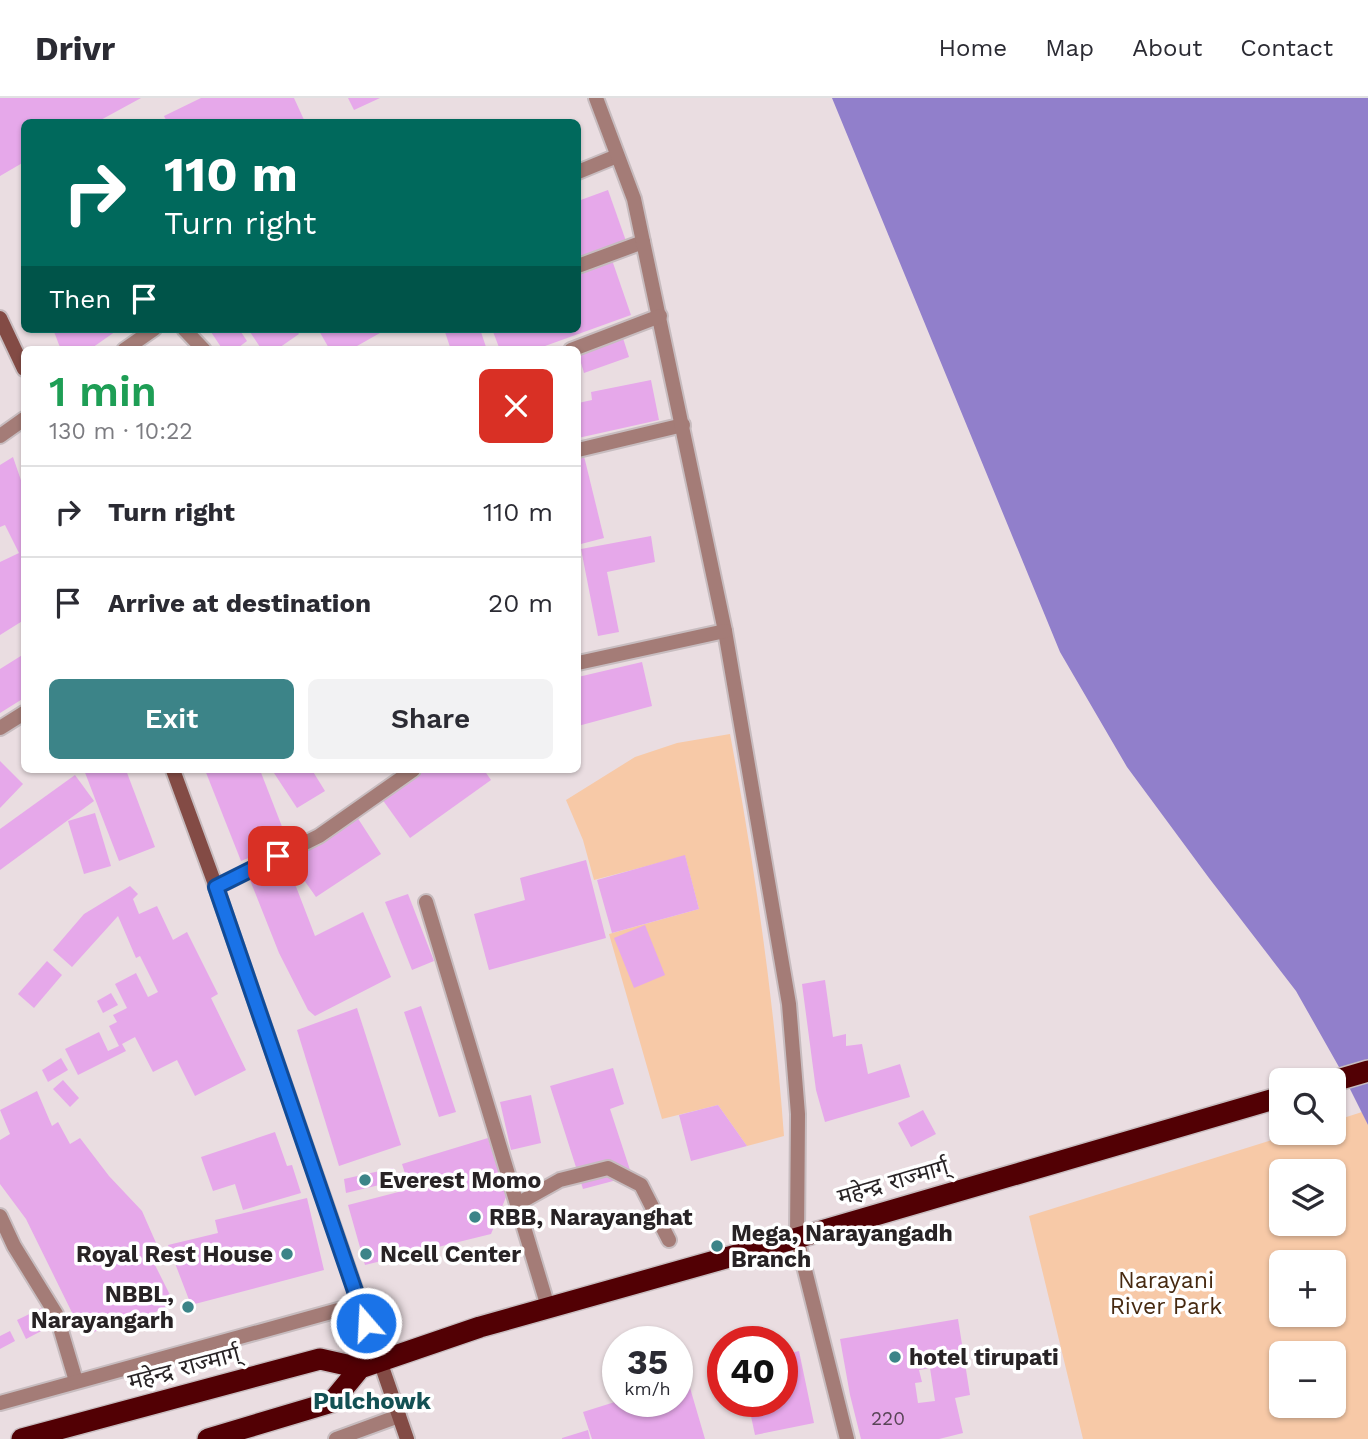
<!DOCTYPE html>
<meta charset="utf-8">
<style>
body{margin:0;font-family:"Work Sans","Noto Sans Devanagari",sans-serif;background:#f2f2f3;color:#2b2b33;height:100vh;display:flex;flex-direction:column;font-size:26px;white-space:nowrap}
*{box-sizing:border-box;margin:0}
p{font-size:23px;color:#7c7c81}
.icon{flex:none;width:38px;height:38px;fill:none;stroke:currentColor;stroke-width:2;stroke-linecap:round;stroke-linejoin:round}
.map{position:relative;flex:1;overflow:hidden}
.panel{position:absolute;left:21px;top:248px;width:560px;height:427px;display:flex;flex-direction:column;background:#fff;border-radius:10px;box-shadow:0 2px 5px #0004}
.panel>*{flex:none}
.banner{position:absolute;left:21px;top:21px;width:560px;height:214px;border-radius:10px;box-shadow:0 2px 5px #0004;background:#00695c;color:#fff;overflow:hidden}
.controls{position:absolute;left:1269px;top:970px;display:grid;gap:14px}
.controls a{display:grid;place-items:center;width:77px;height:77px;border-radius:10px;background:#fff;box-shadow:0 2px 5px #0004;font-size:35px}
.speed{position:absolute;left:602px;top:1228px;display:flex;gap:14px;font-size:35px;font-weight:700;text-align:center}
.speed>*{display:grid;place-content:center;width:91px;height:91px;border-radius:50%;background:#fff;box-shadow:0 2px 5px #0004;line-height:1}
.speed small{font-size:18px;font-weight:400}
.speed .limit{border:10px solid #d22;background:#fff;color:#111}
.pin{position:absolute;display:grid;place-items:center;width:60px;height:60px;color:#fff;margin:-30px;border-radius:14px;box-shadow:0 4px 10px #0006}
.me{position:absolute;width:77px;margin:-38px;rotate:341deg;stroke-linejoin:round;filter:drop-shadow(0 0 5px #0008)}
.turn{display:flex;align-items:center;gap:24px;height:147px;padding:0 28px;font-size:32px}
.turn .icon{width:91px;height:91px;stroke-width:2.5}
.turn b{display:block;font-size:49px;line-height:60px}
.then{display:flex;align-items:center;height:66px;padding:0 28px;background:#0003;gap:14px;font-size:26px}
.round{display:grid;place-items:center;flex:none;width:74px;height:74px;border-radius:10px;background:#f2f2f3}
.head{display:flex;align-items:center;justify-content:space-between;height:119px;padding:0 28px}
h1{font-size:42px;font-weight:600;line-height:52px;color:#1e9e55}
.button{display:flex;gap:14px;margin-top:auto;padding:14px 28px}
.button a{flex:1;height:80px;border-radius:10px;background:#3c8488;color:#fff;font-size:28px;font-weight:600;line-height:80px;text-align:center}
.button a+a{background:#f2f2f3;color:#2b2b33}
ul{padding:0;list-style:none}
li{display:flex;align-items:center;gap:21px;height:91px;padding:0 28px;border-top:2px solid #e1e1e2}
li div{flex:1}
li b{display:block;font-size:26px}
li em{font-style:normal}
header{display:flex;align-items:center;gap:42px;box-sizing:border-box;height:98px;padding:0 35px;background:#fff;border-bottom:2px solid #e1e1e2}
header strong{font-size:33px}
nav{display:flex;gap:38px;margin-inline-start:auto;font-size:24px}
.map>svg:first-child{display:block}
</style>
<header>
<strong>Drivr</strong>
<nav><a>Home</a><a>Map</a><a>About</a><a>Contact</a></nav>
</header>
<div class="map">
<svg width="1368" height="1341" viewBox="0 0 1368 1341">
<rect width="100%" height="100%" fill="#eadde1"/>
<g fill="#f7c9a7" fill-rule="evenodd">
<path d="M730,636c25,133 44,267 54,402l-37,10 -29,-41 -56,14 -53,-185 90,-25 -14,-53 -91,24 -11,-40 -17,-40 69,-43 42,-14z"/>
<path d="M1362,1014l6,13v314h-285l-54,-223 269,-84h36v-11zM1281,1073h53v52h-53zM1281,1164h53v52h-53zM1281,1255h53v52h-53z"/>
</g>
<polygon fill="#917fcb" points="832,0 1368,0 1368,1027 1339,969 1296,893 1209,780 1127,669 1060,554"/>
<g fill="#e6a8ea" fill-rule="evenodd">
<polygon points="0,0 141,0 97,24 24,24 24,64 0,78"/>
<polygon points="201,0 294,0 305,24 167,24 164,18"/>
<polygon points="348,0 380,0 354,12"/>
<polygon points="608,92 626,143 578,160 578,103"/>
<polygon points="612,162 631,217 534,252 500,252 492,231 578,231 578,174"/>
<polygon points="53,231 119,231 89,252 61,252"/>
<polygon points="209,231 239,231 247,243 235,252 223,252"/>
<polygon points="248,231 295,231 299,236 276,252 262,252"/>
<polygon points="318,231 387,231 350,252 330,252"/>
<polygon points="444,231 480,231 487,252 451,252"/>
<polygon points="622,237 629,259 584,275 578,255"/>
<polygon points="651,282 659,322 578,340 578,305 592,302 591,294"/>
<polygon points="583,354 604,440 581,446 578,432 578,356"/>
<polygon points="13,359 24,391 24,522 0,537 0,464 19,455 5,427 0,429 0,367"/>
<polygon points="651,438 655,464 607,474 619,534 598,538 581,451"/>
<polygon points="24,556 24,600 0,615 0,571"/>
<polygon points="642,564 652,608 578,628 578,579"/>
<polygon points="0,663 23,686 0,710"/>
<polygon points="84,672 126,672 155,749 119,763"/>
<polygon points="205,672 260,672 288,744 241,763"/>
<polygon points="272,672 312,672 325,693 297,710"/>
<polygon points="422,672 484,672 491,682 410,740 382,701"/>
<polygon points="75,677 94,703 0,772 0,731"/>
<polygon points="95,715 111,768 84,776 68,723"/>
<polygon points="357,719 381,756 316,799 304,782 295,786 315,838 363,814 391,879 315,918 308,912 279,855 250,782 292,762"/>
<polygon points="685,757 699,811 612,835 597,782"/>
<polygon points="586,762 606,840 489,872 474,816 525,802 520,780"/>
<polygon points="130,788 138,796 133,801 139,816 157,808 173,842 187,834 218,896 211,900 246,972 195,998 177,962 153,974 135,939 122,946 126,953 78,977 65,951 99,934 108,953 119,948 109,928 117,924 113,917 127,910 115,886 136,875 148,899 158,894 140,858 136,860 118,818 72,869 53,852 84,816"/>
<polygon points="408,796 434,863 412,872 385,804"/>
<polygon points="645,827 665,877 634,890 614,840"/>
<polygon points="47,863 62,877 34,910 18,896"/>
<polygon points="825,882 833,939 846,936 846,948 862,946 868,976 900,966 910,999 825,1024 816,992 802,886"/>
<polygon points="111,895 118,907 103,915 97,903"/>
<polygon points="421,908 456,1014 439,1019 404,914"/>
<polygon points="357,910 401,1047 339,1068 297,932"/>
<polygon points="61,960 68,972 48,984 42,972"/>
<polygon points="613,970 624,1006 610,1011 632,1078 583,1091 550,988"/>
<polygon points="63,982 79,1000 70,1009 53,991"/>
<polygon points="37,993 52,1028 58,1024 70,1046 80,1040 109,1078 142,1113 160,1154 151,1159 174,1205 133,1225 129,1217 84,1239 26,1121 0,1086 0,1042 10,1036 0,1012"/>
<polygon points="531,997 541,1045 511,1052 500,1004"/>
<polygon points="718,1007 747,1048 691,1063 679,1017"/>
<polygon points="923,1012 936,1036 911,1049 898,1025"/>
<polygon points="275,1034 287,1068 292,1067 301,1095 243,1112 235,1086 213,1093 201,1059"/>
<polygon points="488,1040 506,1099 491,1136 365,1167 348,1107 410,1091 402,1066"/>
<polygon points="393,1070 396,1083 346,1095 344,1081"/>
<polygon points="307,1100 324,1172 191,1207 168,1147 218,1135 215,1122"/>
<polygon points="44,1209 53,1227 26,1241 17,1222"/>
<path d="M958,1221l12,76 -15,3 8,35 -24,6h-78l-11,-44 -10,-56zM930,1270l5,33 -17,2 -3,-20 7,-1 -3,-12z"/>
<polygon points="10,1233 15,1243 0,1251 0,1238"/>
<polygon points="799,1253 814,1325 755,1337 748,1304 782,1304 782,1257"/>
<polygon points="688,1283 705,1341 592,1341 583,1314 618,1303 677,1304 677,1286"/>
<polygon points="588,1332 590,1341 562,1341 562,1340"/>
</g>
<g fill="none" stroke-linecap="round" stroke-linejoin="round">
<defs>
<g id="lane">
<polyline points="578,74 617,58"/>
<polyline points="578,168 643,144"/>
<polyline points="578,352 683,327"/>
<polyline points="426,804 548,1209"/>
<polyline points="517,1106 560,1082 608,1070 641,1087 669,1142"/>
<polyline points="0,1118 14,1148 56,1216 76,1283"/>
<polyline points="0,1305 360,1206"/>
<polyline points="336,1341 399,1318"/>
</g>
<g id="street">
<polyline points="596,0 634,101 725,533 789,906 798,1016 797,1140 847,1341"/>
<polyline points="184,231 204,252"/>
<polyline points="124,252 154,231"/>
<polyline points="571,252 660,218"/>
<polyline points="0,338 24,321"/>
<polyline points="578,565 725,533"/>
<polyline points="0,630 24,615"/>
<polyline points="216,789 319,738 413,672"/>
</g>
<g id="secondary">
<polyline points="0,220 24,271"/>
<polyline points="173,672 216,789 407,1341"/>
</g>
<g id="highway">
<polyline points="1334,983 1368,973"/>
<polyline points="22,1341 320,1261 360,1270"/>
<polyline points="208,1341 332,1304 360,1270 480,1229 797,1140 1281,999"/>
</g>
</defs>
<use href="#lane" stroke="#c7bcbf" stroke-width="18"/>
<use href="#street" stroke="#c7bcbf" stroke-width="18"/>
<use href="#secondary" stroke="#c7bcbf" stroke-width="18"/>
<use href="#highway" stroke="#c7bcbf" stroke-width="24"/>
<use href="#lane" stroke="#a47c77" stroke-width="14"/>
<use href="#street" stroke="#a47c77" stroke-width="14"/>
<use href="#secondary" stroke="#834b45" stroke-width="14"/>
<use href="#highway" stroke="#520004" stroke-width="21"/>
</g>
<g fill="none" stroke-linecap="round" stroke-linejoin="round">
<defs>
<polyline id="route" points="278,758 216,789 366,1225"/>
</defs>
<use href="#route" stroke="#114b97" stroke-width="18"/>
<use href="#route" stroke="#1a73e8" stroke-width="12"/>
</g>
<g fill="#3c8488" stroke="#fff" stroke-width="2.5">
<circle cx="365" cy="1082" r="7"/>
<circle cx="475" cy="1119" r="7"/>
<circle cx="717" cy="1148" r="7"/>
<circle cx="287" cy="1156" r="7"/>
<circle cx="366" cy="1156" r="7"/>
<circle cx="188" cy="1209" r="7"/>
<circle cx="895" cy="1259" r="7"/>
</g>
<g text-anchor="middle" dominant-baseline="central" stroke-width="7" stroke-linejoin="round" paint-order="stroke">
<g font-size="19" fill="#584456">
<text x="888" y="1320">220</text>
</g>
<g font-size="23" font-weight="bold" fill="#282325" stroke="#fff" text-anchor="start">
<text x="379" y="1082">Everest Momo</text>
<text x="489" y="1119">RBB, Narayanghat</text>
<text x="731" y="1135">Mega, Narayangadh<tspan x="731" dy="26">Branch</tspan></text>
<text x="273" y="1156" text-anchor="end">Royal Rest House</text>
<text x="380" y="1156">Ncell Center</text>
<text x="174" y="1196" text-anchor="end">NBBL,<tspan x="174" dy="26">Narayangarh</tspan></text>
<text x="909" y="1259">hotel tirupati</text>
</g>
<g font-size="23" fill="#282325" stroke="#fff">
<text transform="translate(893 1084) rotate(-16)">महेन्द्र राज्मार्ग्</text>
<text transform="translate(184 1270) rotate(-15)">महेन्द्र राज्मार्ग्</text>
</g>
<g font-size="23" fill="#472a11" stroke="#fff">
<text x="1166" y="1182">Narayani<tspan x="1166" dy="26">River Park</tspan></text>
</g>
<g font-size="24" font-weight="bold" fill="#145154" stroke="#fff">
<text x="372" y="1303">Pulchowk</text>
</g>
</g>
</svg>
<div class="controls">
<a><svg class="icon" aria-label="search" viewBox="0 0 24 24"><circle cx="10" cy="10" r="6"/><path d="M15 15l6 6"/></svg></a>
<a><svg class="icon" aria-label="layers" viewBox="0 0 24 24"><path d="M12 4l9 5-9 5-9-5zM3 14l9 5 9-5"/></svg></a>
<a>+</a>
<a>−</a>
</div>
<div class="speed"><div>35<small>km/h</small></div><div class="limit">40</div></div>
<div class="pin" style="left:278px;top:758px;background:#d93025"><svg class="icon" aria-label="arrive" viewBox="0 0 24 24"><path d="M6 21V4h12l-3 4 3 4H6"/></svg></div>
<svg class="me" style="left:366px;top:1225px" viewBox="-20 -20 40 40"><circle r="17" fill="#1a73e8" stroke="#fff" stroke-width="3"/><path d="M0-11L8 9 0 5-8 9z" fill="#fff"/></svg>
<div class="banner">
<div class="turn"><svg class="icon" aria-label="right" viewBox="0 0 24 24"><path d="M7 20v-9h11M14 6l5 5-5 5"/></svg><div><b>110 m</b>Turn right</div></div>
<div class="then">Then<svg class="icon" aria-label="arrive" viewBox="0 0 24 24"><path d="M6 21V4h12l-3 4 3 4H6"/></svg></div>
</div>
<section class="panel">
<div class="head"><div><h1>1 min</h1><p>130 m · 10:22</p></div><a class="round" style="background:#d93025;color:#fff"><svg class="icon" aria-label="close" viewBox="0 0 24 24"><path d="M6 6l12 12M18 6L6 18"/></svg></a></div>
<ul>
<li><svg class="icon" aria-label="right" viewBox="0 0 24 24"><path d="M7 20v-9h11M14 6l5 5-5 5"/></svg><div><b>Turn right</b></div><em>110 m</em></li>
<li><svg class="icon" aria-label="arrive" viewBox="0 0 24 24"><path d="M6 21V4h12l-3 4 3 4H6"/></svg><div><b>Arrive at destination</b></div><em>20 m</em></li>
</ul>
<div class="button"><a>Exit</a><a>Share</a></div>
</section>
</div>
